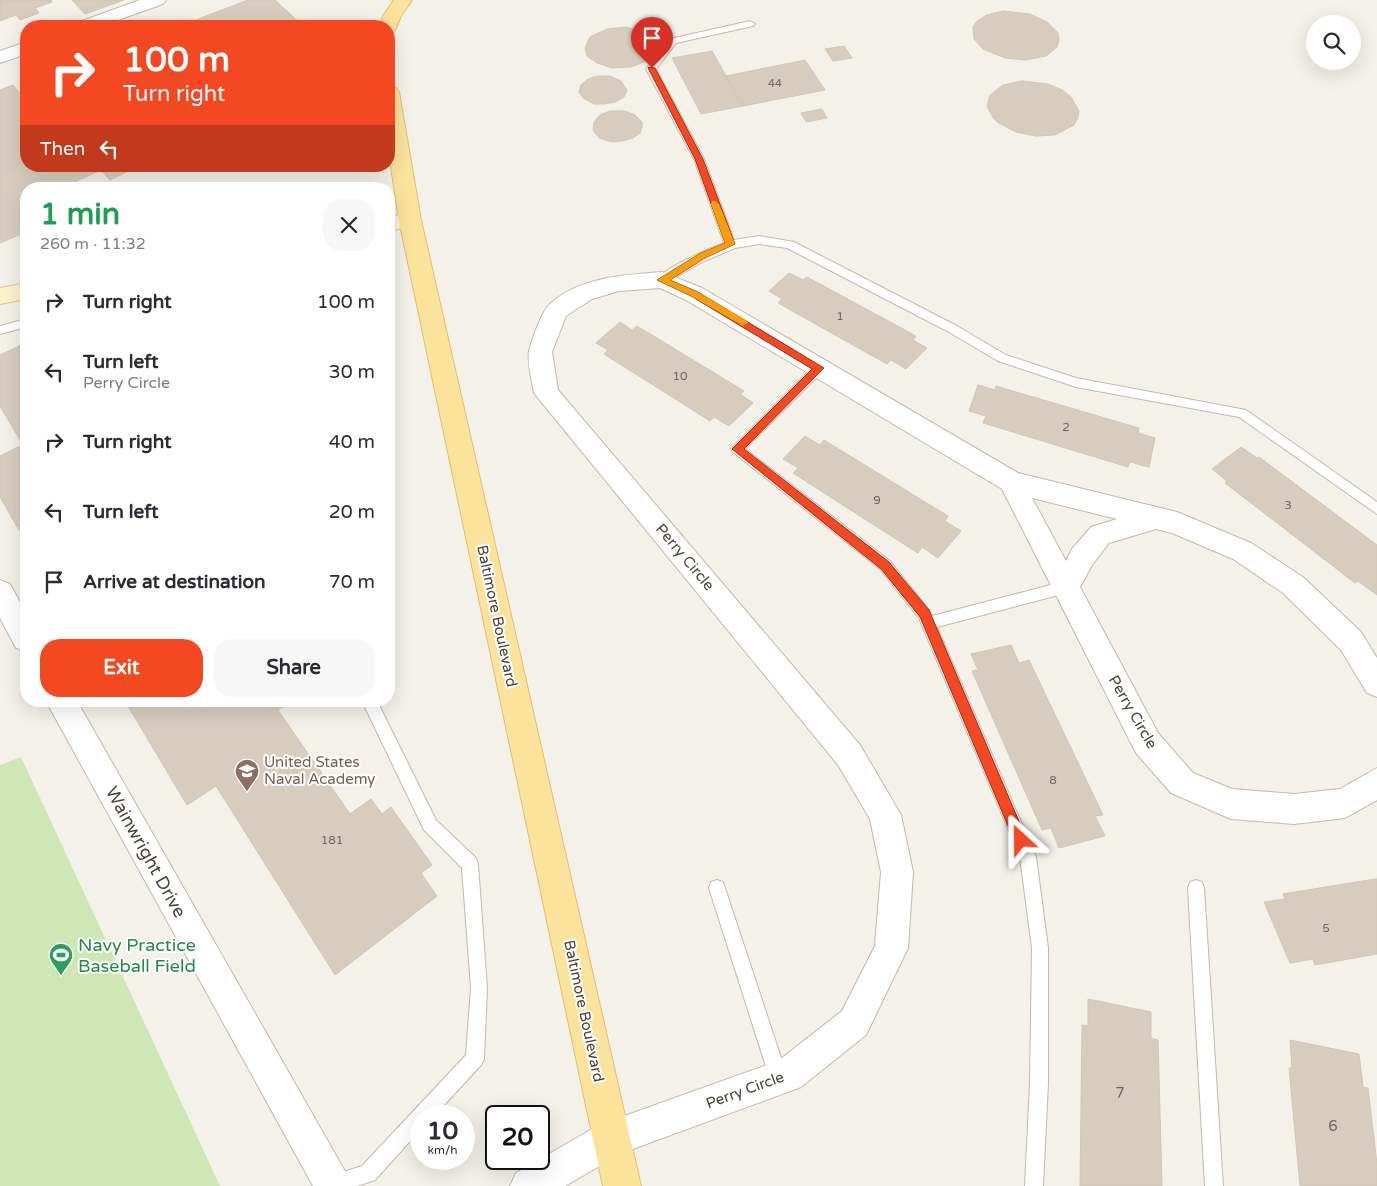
<!DOCTYPE html>
<meta charset="utf-8">
<style>
body{margin:0;font-family:"Varela Round",sans-serif;background:#f7f7f7;color:#2b2b33;height:100vh;display:flex;flex-direction:column;font-size:19px;white-space:nowrap}
*{box-sizing:border-box;margin:0}
p{font-size:16px;color:#7c7c81}
.icon{flex:none;width:28px;height:28px;fill:none;stroke:currentColor;stroke-width:2;stroke-linecap:round;stroke-linejoin:round}
.map{position:relative;flex:1;overflow:hidden}
.sheet{position:absolute;left:20px;top:182px;width:375px;height:525px;display:flex;flex-direction:column;background:#fff;border-radius:20px;box-shadow:0 5px 20px #0002}
.sheet>*{flex:none}
.hud{position:absolute;left:20px;top:20px;width:375px;height:152px;border-radius:20px;box-shadow:0 5px 20px #0002;background:#f34822;color:#fff;overflow:hidden}
.controls{position:absolute;left:1306px;top:15px;display:grid;gap:10px}
.controls a{display:grid;place-items:center;width:55px;height:55px;border-radius:50%;background:#fff;box-shadow:0 5px 20px #0002;font-size:25px}
.speed{position:absolute;left:410px;top:1105px;display:flex;gap:10px;font-size:25px;font-weight:700;text-align:center}
.speed>*{display:grid;place-content:center;width:65px;height:65px;border-radius:50%;background:#fff;box-shadow:0 5px 20px #0002;line-height:1}
.speed small{font-size:12px;font-weight:400}
.speed .limit{border:2px solid #111;border-radius:8px;background:#fff;color:#111}
.pin{position:absolute;display:grid;place-items:center;width:42px;height:42px;color:#fff;margin:-51px -21px;border-radius:50% 50% 50% 0;rotate:-45deg;box-shadow:0 0 5px #0007}
.pin .icon{rotate:45deg}
.me{position:absolute;width:55px;margin:-28px;rotate:336deg;stroke-linejoin:round;filter:drop-shadow(0 0 4px #0008)}
.turn{display:flex;align-items:center;gap:18px;height:105px;padding:0 20px;font-size:22px}
.turn .icon{width:65px;height:65px;stroke-width:2.5}
.turn b{display:block;font-size:35px;line-height:42px}
.then{display:flex;align-items:center;height:48px;padding:0 20px;background:#0003;gap:10px;font-size:19px}
.round{display:grid;place-items:center;flex:none;width:52px;height:52px;border-radius:20px;background:#f7f7f7}
.summary{display:flex;align-items:center;justify-content:space-between;height:85px;padding:0 20px}
h1{font-size:30px;font-weight:800;line-height:38px;color:#1e9e55}
.primary-button{display:flex;gap:10px;margin-top:auto;padding:10px 20px}
.primary-button a{flex:1;height:58px;border-radius:20px;background:#f34822;color:#fff;font-size:20px;font-weight:800;line-height:58px;text-align:center}
.primary-button a+a{background:#f7f7f7;color:#2b2b33}
ul{padding:0;list-style:none}
li{display:flex;align-items:center;gap:15px;height:70px;padding:0 20px}
li div{flex:1}
li b{display:block;font-size:19px}
li em{font-style:normal}
.map>svg:first-child{display:block}
</style>
<div class="map">
<svg width="1377" height="1186" viewBox="0 0 1377 1186">
<rect width="100%" height="100%" fill="#f4f1ea"/>
<polygon fill="#cee7b4" points="21,757 220,1186 0,1186 0,765"/>
<g fill="#d6cdbf" stroke="#d0c6b3">
<polygon points="0,0 51,0 52,2 35,8 39,13 20,20 16,15 0,21"/>
<polygon points="72,0 124,0 85,14"/>
<polygon points="248,0 275,0 303,26 180,26"/>
<polygon points="1003,11 1030,14 1047,22 1058,33 1059,40 1057,47 1046,56 1026,60 1005,58 983,49 974,39 973,27 977,21 987,15"/>
<polygon points="626,27 643,32 654,41 654,52 646,61 631,67 612,68 597,63 587,56 585,48 590,37 607,29"/>
<polygon points="844,46 852,58 833,61 825,49"/>
<polygon points="712,51 743,106 701,114 672,58"/>
<polygon points="805,60 825,90 743,106 726,76"/>
<polygon points="598,76 610,76 621,81 627,90 624,97 615,102 604,104 594,104 583,98 579,92 581,85 588,79"/>
<polygon points="1022,81 1048,84 1062,90 1071,97 1079,111 1078,118 1074,125 1055,135 1036,136 1016,132 997,122 992,116 987,106 990,95 1003,85"/>
<polygon points="13,85 26,101 26,166 139,166 110,180 101,170 66,186 68,189 26,189 26,232 0,243 0,90"/>
<polygon points="822,109 827,118 806,122 801,113"/>
<polygon points="610,111 625,111 635,115 642,122 642,127 640,133 633,138 622,141 612,142 599,138 593,130 594,122 600,115"/>
<polygon points="789,273 803,280 807,277 916,336 913,340 927,348 906,369 891,360 887,364 778,303 782,299 769,291"/>
<polygon points="620,322 632,330 637,326 744,391 740,394 753,403 729,426 714,417 710,421 604,354 608,350 596,343"/>
<polygon points="26,343 26,437 20,440 0,406 0,355"/>
<polygon points="978,385 995,390 996,386 999,387 1139,428 1138,433 1155,438 1149,467 1130,462 1128,467 983,423 986,416 969,411"/>
<polygon points="805,436 820,445 824,440 948,516 945,521 961,531 938,558 922,547 918,553 913,550 793,473 798,468 783,459"/>
<polygon points="26,443 26,526 19,530 0,497 0,456"/>
<polygon points="1241,447 1257,458 1259,457 1377,545 1377,595 1358,581 1355,583 1225,483 1227,481 1212,469"/>
<polygon points="1011,645 1019,663 1029,660 1103,815 1095,816 1105,836 1059,848 1051,828 1042,830 972,671 978,670 971,654"/>
<polygon points="125,701 291,701 278,710 350,814 371,799 382,814 391,807 432,865 421,873 437,896 335,975 216,786 187,805"/>
<polygon points="1375,879 1377,879 1377,954 1315,965 1313,959 1290,963 1264,902 1285,899 1283,894"/>
<polygon points="1088,999 1151,1012 1151,1038 1158,1040 1162,1186 1080,1186 1082,1025 1088,1026"/>
<polygon points="1290,1040 1359,1054 1363,1087 1368,1088 1377,1164 1377,1186 1300,1186 1289,1068 1292,1068"/>
</g>
<g fill="none" stroke-linecap="round" stroke-linejoin="round">
<defs>
<g id="service">
<path d="M750,21l5,3 -2,2 -77,17 -20,26 48,90 30,81 25,-4 35,6 163,84 49,29 70,23 170,32 131,92v12l-138,-97 -163,-30 -78,-26 -49,-29 -162,-84 -28,-4 -24,4 -35,15 -34,20h-8l-2,-3c10,-13 52,-31 68,-37l-30,-84 -48,-90 24,-30z"/>
<polygon points="26,319 26,327 0,334 0,326"/>
<polygon points="819,364 825,368 823,371 745,449 890,561 929,610 932,616 1066,581 1071,583 1073,587 1071,591 1066,593 937,627 1036,857 1048,948 1048,1083 1043,1186 1025,1186 1030,1083 1032,948 1020,857 919,618 880,569 733,452 731,449 815,365"/>
<polygon points="362,701 377,701 436,820 476,858 478,864 487,988 484,1059 481,1065 434,1116 421,1116 421,1129 375,1180 357,1186 323,1186 325,1178 362,1166 466,1055 471,988 462,868 424,830"/>
<polygon points="717,880 723,882 725,888 788,1079 785,1085 779,1088 773,1085 770,1079 709,888 711,882"/>
<polygon points="1196,880 1202,882 1204,888 1223,1186 1205,1186 1188,888 1190,882"/>
</g>
<g id="minor">
<polygon points="140,0 166,0 163,4 101,26 76,26 79,22"/>
<polygon points="26,42 26,54 0,63 0,51"/>
<path d="M662,272l40,16 316,185 159,39 74,31 52,34 58,55 16,26v39l-10,-4 -26,-43 -58,-57 -50,-34 -61,-26 -16,-4 -47,14 -17,22 -12,22 78,146 35,40 39,16 62,5 46,-5 37,-21v32l-32,18 -51,6 -63,-5 -60,-26 -35,-40 -134,-264 -316,-189 -26,-12 -41,3 -27,8 -26,17 -14,36 6,38 302,355 41,70 12,57 -5,76 -42,87 -65,52 -179,66 -57,33h-55l6,-13 83,-48 179,-64 64,-50 33,-65 6,-74 -11,-53 -32,-54 -304,-372c-2,-11 -7,-32 -5,-42 2,-9 13,-40 20,-46 29,-28 75,-30 113,-33zM1032,498l85,21 -26,8 -19,22 -6,12z"/>
<polygon points="0,580 10,584 26,613 26,651 16,648 0,618"/>
<polygon points="46,701 77,701 346,1173 352,1186 313,1186"/>
</g>
<g id="secondary">
<polygon points="410,213 418,215 421,220 418,225 389,231 389,217"/>
<polygon points="26,283 26,299 0,304 0,288"/>
</g>
<g id="primary">
<polygon points="394,0 412,0 401,16 395,30 389,31 389,26 380,26 383,16"/>
<polygon points="389,86 396,88 399,92 421,220 641,1186 603,1186 399,220 389,153"/>
</g>
</defs>
<use href="#service" stroke="#c0b9ac" stroke-width="2"/>
<use href="#minor" stroke="#c0b9ac" stroke-width="2"/>
<use href="#secondary" stroke="#d2c69a" stroke-width="2"/>
<use href="#primary" stroke="#e0c16b" stroke-width="2"/>
<use href="#service" fill="#fff" fill-rule="evenodd"/>
<use href="#minor" fill="#fff" fill-rule="evenodd"/>
<use href="#secondary" fill="#fdf2cb" fill-rule="evenodd"/>
<use href="#primary" fill="#fbe39c" fill-rule="evenodd"/>
</g>
<polygon fill="#f34822" stroke="#9e2f16" points="649,67 655,68 703,159 735,244 705,258 670,280 698,292 824,368 744,449 889,562 929,610 1027,840 1025,845 1021,847 1016,845 920,617 881,569 732,449 812,369 691,296 657,280 699,254 725,243 695,159 648,68"/>
<polygon fill="#f59e0b" points="712,201 715,201 719,204 735,244 705,258 670,280 698,292 746,320 748,323 743,326 691,296 657,280 699,254 725,243 711,204"/>
<defs>
<symbol id="university-pin" viewBox="-11 -11 22 30"><path d="M0 17L-7.5 6A9.5 9.5 0 1 1 7.5 6Z" fill="#8d6e63" stroke="#fff"/><path d="M0-5L7-2L0 1L-7-2ZM-4 1L0 2.5L4 1V4Q0 6-4 4Z" fill="#fff"/></symbol>
<symbol id="stadium-pin" viewBox="-11 -11 22 30"><path d="M0 17L-7.5 6A9.5 9.5 0 1 1 7.5 6Z" fill="#2e9e5b" stroke="#fff"/><path d="M0-5a6.5 5 0 1 0 0 10a6.5 5 0 1 0 0-10ZM-3.5-1.8h7v3.6h-7Z" fill="#fff"/></symbol>
</defs>
<g fill-rule="evenodd">
<use href="#university-pin" x="233" y="757" width="28" height="38"/>
<use href="#stadium-pin" x="47" y="941" width="28" height="38"/>
</g>
<g text-anchor="middle" dominant-baseline="central" stroke-width="4" stroke-linejoin="round" paint-order="stroke">
<g font-size="11" fill="#6c655a">
<text x="775" y="83">44</text>
</g>
<g font-size="12" fill="#6c655a">
<text x="840" y="316">1</text>
<text x="680" y="376">10</text>
<text x="1066" y="427">2</text>
<text x="877" y="500">9</text>
<text x="1288" y="505">3</text>
<text x="1053" y="780">8</text>
<text x="332" y="840">181</text>
<text x="1326" y="928">5</text>
</g>
<g font-size="15" fill="#484238" stroke="#fff">
<text transform="translate(685 557) rotate(50)">Perry Circle</text>
<text transform="translate(497 616) rotate(78)">Baltimore Boulevard</text>
<text transform="translate(1133 712) rotate(60)">Perry Circle</text>
<text transform="translate(584 1011) rotate(78)">Baltimore Boulevard</text>
<text transform="translate(745 1090) rotate(-20)">Perry Circle</text>
</g>
<g font-size="15" fill="#785e54" stroke="#fff" text-anchor="start">
<text x="264" y="762">United States<tspan x="264" dy="17">Naval Academy</tspan></text>
</g>
<g font-size="15" fill="#6c655a">
<text x="1120" y="1093">7</text>
<text x="1333" y="1126">6</text>
</g>
<g font-size="18" fill="#484238" stroke="#fff">
<text transform="translate(146 852) rotate(61)">Wainwright Drive</text>
</g>
<g font-size="18" fill="#27864d" stroke="#fff" text-anchor="start">
<text x="78" y="945">Navy Practice<tspan x="78" dy="21">Baseball Field</tspan></text>
</g>
</g>
</svg>
<div class="controls">
<a><svg class="icon" aria-label="search" viewBox="0 0 24 24"><circle cx="10" cy="10" r="6"/><path d="M15 15l6 6"/></svg></a>
</div>
<div class="speed"><div>10<small>km/h</small></div><div class="limit">20</div></div>
<div class="pin" style="left:652px;top:68px;background:#d93025"><svg class="icon" aria-label="arrive" viewBox="0 0 24 24"><path d="M6 21V4h12l-3 4 3 4H6"/></svg></div>
<svg class="me" style="left:1021px;top:840px" viewBox="-20 -20 40 40"><path d="M0-17L14 15 0 8-14 15z" fill="#f34822" stroke="#fff" stroke-width="4"/></svg>
<div class="hud">
<div class="turn"><svg class="icon" aria-label="right" viewBox="0 0 24 24"><path d="M7 20v-9h11M14 6l5 5-5 5"/></svg><div><b>100 m</b>Turn right</div></div>
<div class="then">Then<svg class="icon" aria-label="left" viewBox="0 0 24 24"><path d="M17 20v-9H6M10 6l-5 5 5 5"/></svg></div>
</div>
<section class="sheet">
<div class="summary"><div><h1>1 min</h1><p>260 m · 11:32</p></div><a class="round"><svg class="icon" aria-label="close" viewBox="0 0 24 24"><path d="M6 6l12 12M18 6L6 18"/></svg></a></div>
<ul>
<li><svg class="icon" aria-label="right" viewBox="0 0 24 24"><path d="M7 20v-9h11M14 6l5 5-5 5"/></svg><div><b>Turn right</b></div><em>100 m</em></li>
<li><svg class="icon" aria-label="left" viewBox="0 0 24 24"><path d="M17 20v-9H6M10 6l-5 5 5 5"/></svg><div><b>Turn left</b><p>Perry Circle</p></div><em>30 m</em></li>
<li><svg class="icon" aria-label="right" viewBox="0 0 24 24"><path d="M7 20v-9h11M14 6l5 5-5 5"/></svg><div><b>Turn right</b></div><em>40 m</em></li>
<li><svg class="icon" aria-label="left" viewBox="0 0 24 24"><path d="M17 20v-9H6M10 6l-5 5 5 5"/></svg><div><b>Turn left</b></div><em>20 m</em></li>
<li><svg class="icon" aria-label="arrive" viewBox="0 0 24 24"><path d="M6 21V4h12l-3 4 3 4H6"/></svg><div><b>Arrive at destination</b></div><em>70 m</em></li>
</ul>
<div class="primary-button"><a>Exit</a><a>Share</a></div>
</section>
</div>
